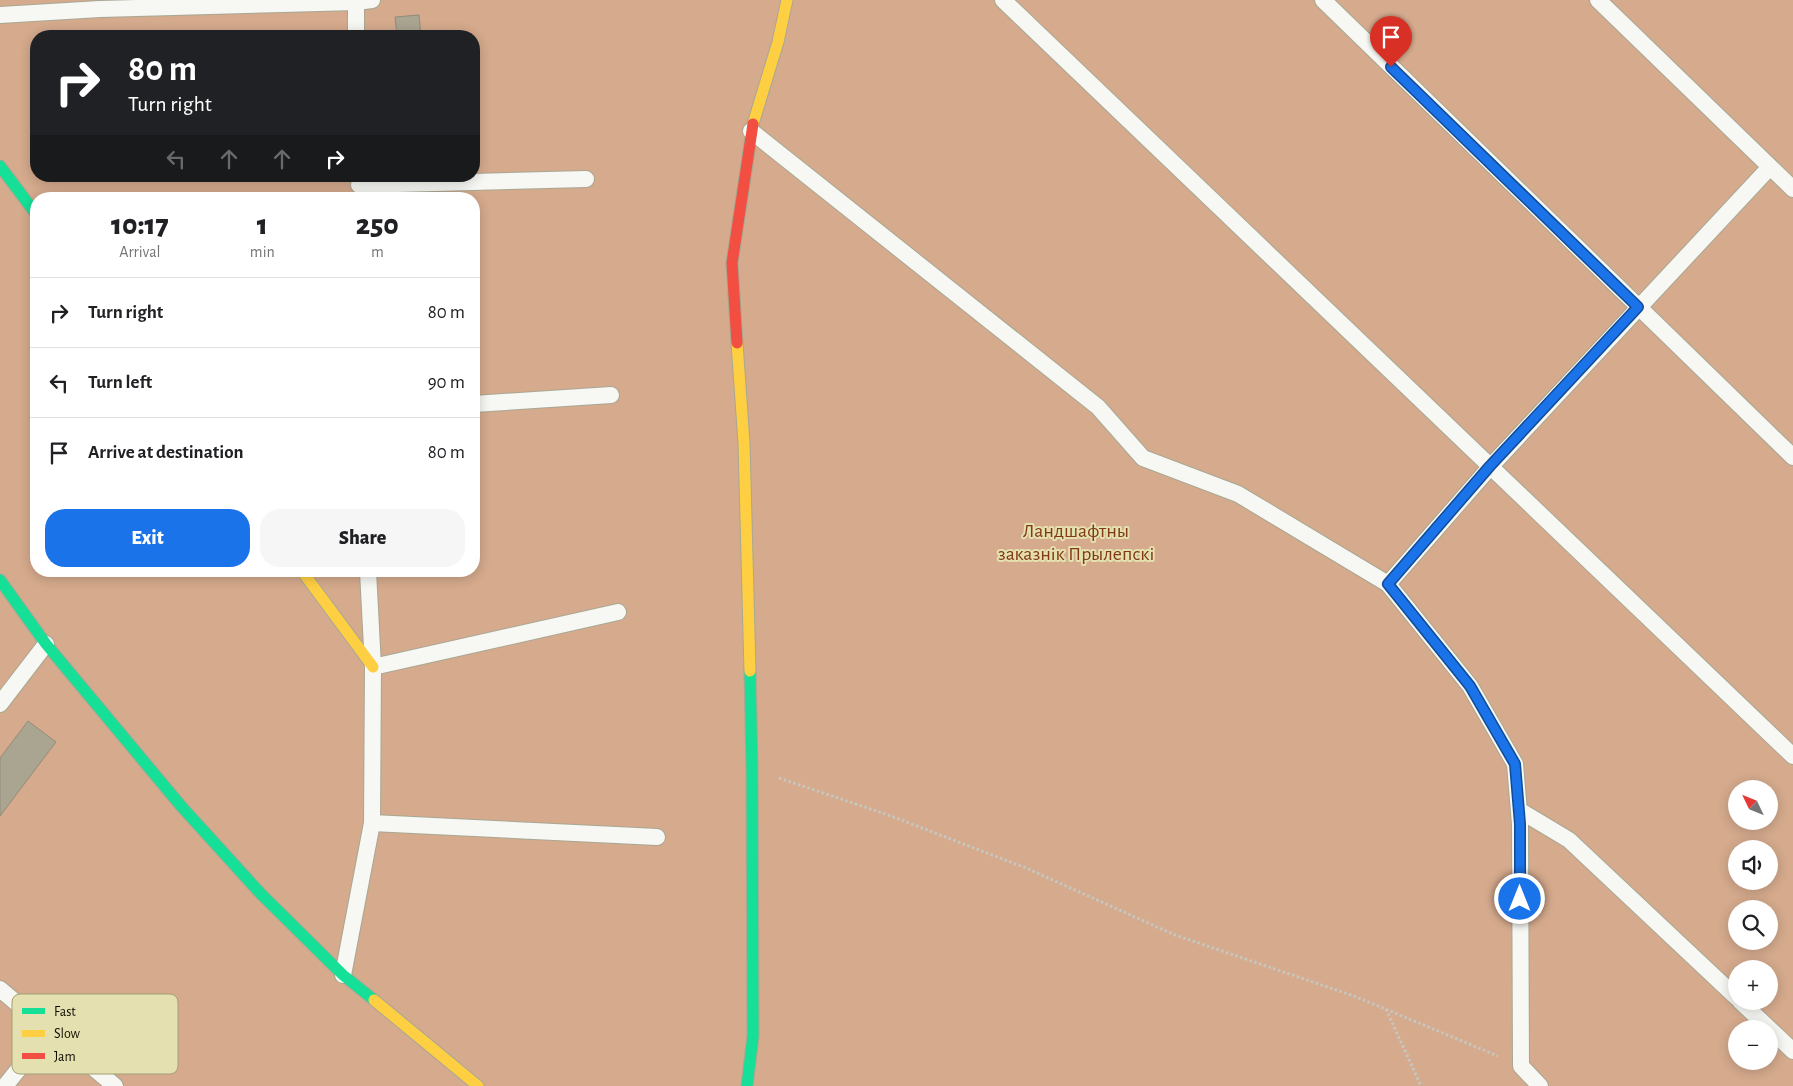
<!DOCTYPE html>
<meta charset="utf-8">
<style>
body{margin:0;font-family:"Alegreya Sans",sans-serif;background:#f6f6f6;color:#202124;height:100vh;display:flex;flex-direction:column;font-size:19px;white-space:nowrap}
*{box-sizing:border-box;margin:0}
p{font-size:16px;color:#757577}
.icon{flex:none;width:28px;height:28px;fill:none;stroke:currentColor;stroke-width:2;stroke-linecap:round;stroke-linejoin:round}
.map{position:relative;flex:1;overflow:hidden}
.panel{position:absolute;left:30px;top:192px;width:450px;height:385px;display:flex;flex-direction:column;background:#fff;border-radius:20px;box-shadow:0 2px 12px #0003}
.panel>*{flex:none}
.guide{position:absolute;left:30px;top:30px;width:450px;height:152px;border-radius:20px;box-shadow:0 2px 12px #0003;background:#202124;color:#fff;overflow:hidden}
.needle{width:32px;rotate:313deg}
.fabs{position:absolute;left:1728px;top:780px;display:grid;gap:10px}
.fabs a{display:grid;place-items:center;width:50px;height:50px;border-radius:50%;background:#fff;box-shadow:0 2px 12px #0003;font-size:25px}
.pin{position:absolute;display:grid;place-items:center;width:42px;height:42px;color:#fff;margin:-51px -21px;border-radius:50% 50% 50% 0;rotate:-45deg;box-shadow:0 0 5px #0007}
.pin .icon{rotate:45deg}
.me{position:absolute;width:55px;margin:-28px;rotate:0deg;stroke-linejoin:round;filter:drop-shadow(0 0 4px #0008)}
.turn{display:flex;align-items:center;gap:18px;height:105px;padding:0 15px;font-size:22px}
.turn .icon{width:65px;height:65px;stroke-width:2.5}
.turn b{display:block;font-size:35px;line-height:42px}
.lanes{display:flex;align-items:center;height:48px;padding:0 15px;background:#0003;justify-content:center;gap:25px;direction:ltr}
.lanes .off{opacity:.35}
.eta{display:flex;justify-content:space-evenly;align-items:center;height:85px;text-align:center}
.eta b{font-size:30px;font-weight:800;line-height:35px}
.action{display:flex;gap:10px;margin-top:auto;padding:10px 15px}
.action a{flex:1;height:58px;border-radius:20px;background:#1a73e8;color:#fff;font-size:20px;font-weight:800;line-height:58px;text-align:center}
.action a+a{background:#f6f6f6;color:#202124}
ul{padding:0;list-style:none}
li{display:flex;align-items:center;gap:15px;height:70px;padding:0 15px;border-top:1px solid #e0e0e0}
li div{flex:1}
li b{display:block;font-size:19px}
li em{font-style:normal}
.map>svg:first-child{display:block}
</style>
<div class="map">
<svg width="1793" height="1086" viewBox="0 0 1793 1086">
<rect width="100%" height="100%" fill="#cbc9af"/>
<path fill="#d5aa8d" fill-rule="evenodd" d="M0,0h1793v1086h-1793zM36,36h438v140h-438zM36,199h438v372h-438zM1736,789h33v32h-33zM1736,849h33v32h-33zM1736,909h33v32h-33zM1736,969h33v32h-33zM1736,1029h33v32h-33z"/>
<g fill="#aaa591" stroke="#918c78">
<polygon points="419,15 421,36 397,36 395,17"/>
<polygon points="28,721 56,742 0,816 0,758"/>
</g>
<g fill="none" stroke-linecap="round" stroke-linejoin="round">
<defs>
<g id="lane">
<polyline points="356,0 356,36"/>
<polyline points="1003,0 1793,756"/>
<polyline points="1323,0 1793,457"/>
<polyline points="1598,0 1793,189"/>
<polyline points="0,15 100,9 356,2 372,0"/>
<polyline points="751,131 1098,407 1143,458 1238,494 1388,584 1470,686 1515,764 1520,824 1521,1066 1540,1086"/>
<polyline points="359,185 586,179"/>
<polyline points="474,404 611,395"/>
<polyline points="1388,584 1491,466 1770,167"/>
<polyline points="373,667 618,612"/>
<polyline points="0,704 46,644"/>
<polyline points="1519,810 1569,840 1736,997"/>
<polyline points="372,823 657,837"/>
<polyline points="343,975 372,823 373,667 368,571"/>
<polyline points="0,989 115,1086"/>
<polyline points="1740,1001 1793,1051"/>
<polyline points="5,1086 49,1031"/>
</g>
<g id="fast">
<polyline points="0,166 36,214"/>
<polyline points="0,580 46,644 181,806 261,894 343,975 374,1000"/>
<polyline points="747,1086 753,1036 752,769 750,671"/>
</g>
<g id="slow">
<polyline points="753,124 778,42 787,0"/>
<polyline points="737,343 744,443 750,671"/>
<polyline points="302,571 373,667"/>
<polyline points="374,1000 478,1086"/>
</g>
<polyline id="jam" points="737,343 732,263 753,124"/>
</defs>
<use href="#lane" stroke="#a9a793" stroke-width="18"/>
<use href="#fast" stroke="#a9a793" stroke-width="13"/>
<use href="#slow" stroke="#a9a793" stroke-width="13"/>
<use href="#jam" stroke="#a9a793" stroke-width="13"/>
<g stroke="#c7c6bf" stroke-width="3" stroke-dasharray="2.5 2.5" stroke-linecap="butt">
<polyline points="779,778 891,816 1026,868 1175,935 1354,996 1498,1056"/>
<polyline points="1386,1009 1421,1086"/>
</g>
<use href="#lane" stroke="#f7f7f3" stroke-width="16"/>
<use href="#fast" stroke="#16e098" stroke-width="11"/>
<use href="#slow" stroke="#ffcf43" stroke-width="11"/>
<use href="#jam" stroke="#f24e42" stroke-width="11"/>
</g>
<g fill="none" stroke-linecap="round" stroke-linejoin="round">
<defs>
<polyline id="route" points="1391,67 1638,307 1490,466 1388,584 1470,686 1515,764 1520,824 1520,899"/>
</defs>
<use href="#route" stroke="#114b97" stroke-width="12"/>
<use href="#route" stroke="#1a73e8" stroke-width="9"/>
</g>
<g text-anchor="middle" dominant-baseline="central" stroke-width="4" stroke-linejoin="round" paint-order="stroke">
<g font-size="20" fill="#823a16" stroke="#e4e0af">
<text x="1076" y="531">Ландшафтны<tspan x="1076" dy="23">заказнік Прылепскі</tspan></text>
</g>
</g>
<rect x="12" y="994" width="166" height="80" rx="8" fill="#e4e0af" stroke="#a4a07a" stroke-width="1"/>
<rect x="22" y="1008" width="23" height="6" fill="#16e098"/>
<rect x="22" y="1030" width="23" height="7" fill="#ffcf43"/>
<rect x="22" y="1053" width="23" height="6" fill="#f24e42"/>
<g font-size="14" fill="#0e0c00">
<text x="54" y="1016">Fast</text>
<text x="54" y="1038">Slow</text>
<text x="54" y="1061">Jam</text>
</g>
</svg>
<div class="fabs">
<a><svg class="needle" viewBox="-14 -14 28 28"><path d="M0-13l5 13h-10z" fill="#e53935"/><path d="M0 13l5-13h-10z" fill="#757577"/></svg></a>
<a><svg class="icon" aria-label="sound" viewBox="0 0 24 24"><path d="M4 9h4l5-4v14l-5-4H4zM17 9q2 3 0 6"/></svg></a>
<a><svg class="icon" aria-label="search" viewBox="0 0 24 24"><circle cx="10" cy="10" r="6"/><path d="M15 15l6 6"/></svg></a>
<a>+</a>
<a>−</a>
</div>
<div class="pin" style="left:1391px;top:67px;background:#d93025"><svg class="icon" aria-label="arrive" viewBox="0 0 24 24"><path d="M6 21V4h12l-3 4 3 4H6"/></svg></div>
<svg class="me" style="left:1520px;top:899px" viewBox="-20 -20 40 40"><circle r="17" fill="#1a73e8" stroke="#fff" stroke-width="3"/><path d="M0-11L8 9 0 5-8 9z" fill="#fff"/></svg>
<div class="guide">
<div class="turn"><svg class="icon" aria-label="right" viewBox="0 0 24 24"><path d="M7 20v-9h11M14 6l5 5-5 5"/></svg><div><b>80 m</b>Turn right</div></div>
<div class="lanes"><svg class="icon off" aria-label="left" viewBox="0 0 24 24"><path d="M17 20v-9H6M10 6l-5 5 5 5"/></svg><svg class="icon off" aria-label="ahead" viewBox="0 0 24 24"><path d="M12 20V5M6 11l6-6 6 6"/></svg><svg class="icon off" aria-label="ahead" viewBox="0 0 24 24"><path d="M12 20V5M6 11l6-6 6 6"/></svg><svg class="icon" aria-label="right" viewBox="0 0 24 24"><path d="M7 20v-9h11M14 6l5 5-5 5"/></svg></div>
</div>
<section class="panel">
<div class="eta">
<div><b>10:17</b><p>Arrival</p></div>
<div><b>1</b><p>min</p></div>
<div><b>250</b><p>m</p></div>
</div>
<ul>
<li><svg class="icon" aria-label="right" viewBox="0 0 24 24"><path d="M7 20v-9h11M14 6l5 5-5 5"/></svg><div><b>Turn right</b></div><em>80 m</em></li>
<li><svg class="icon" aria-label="left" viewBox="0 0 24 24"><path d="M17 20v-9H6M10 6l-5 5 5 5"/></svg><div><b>Turn left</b></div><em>90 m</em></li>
<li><svg class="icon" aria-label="arrive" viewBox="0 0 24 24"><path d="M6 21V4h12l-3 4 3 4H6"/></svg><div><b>Arrive at destination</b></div><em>80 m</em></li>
</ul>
<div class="action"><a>Exit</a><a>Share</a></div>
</section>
</div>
